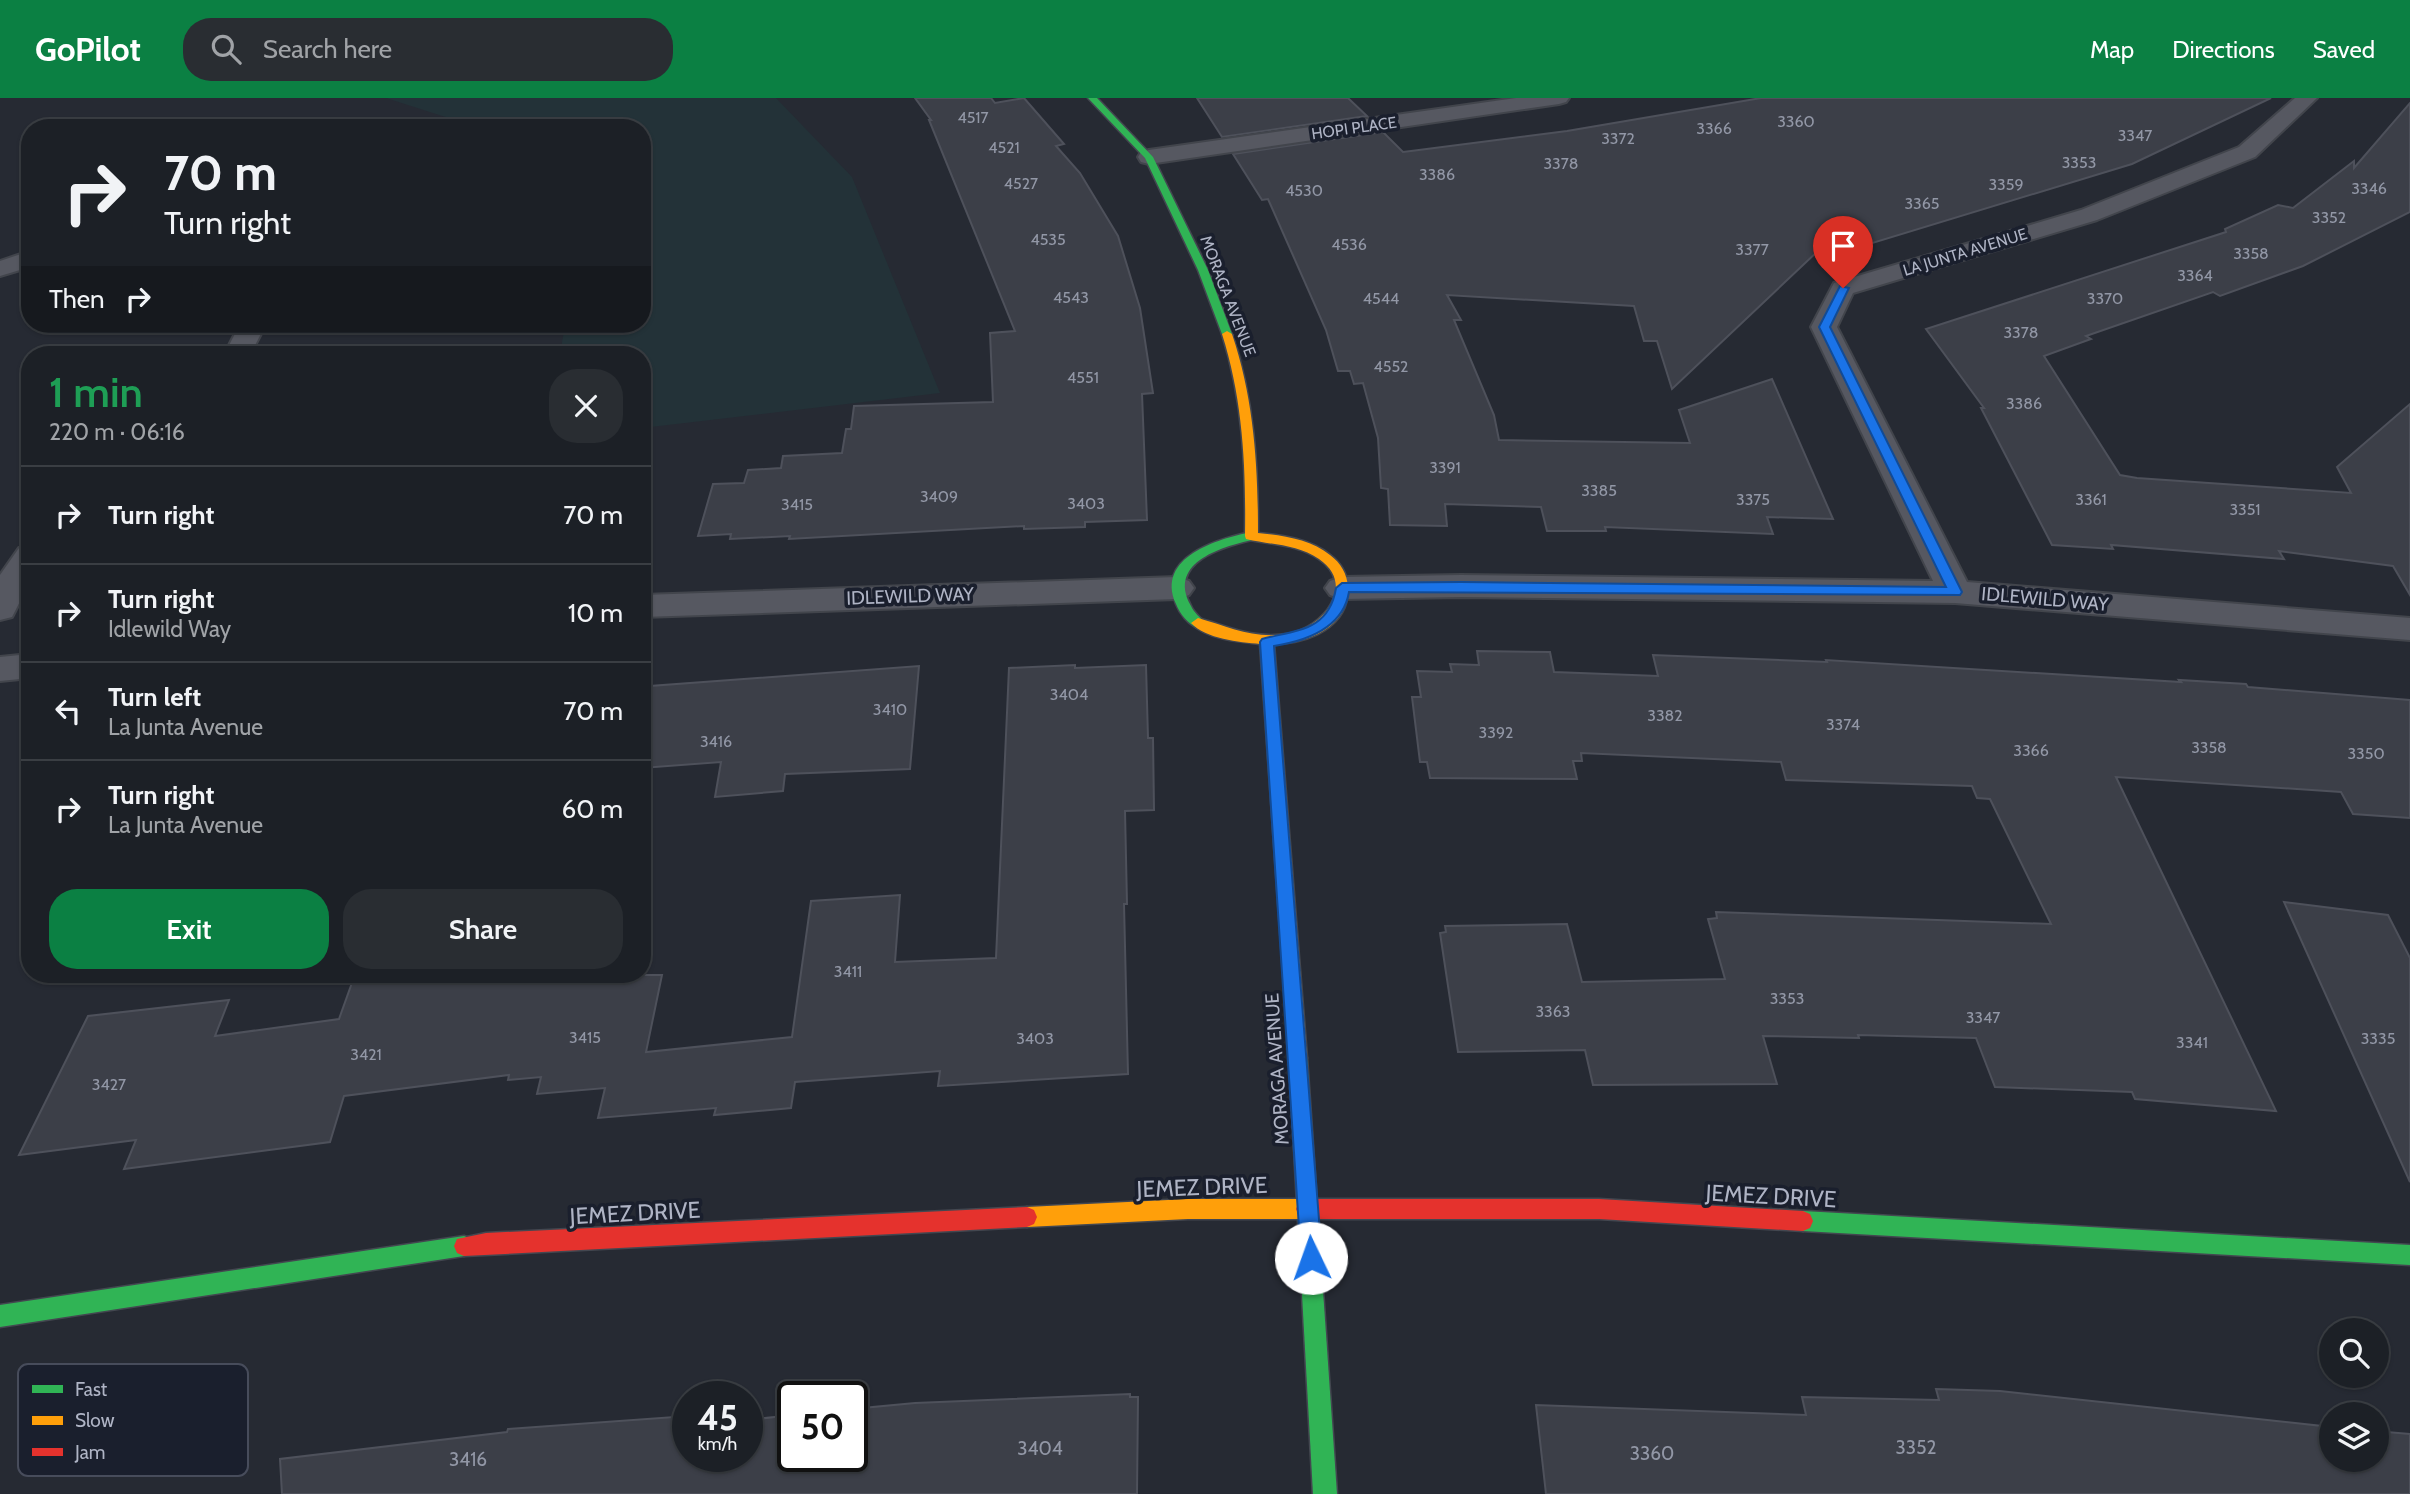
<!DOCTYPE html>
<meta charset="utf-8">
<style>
body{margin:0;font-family:Cabin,sans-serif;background:#292d32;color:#f1f3f6;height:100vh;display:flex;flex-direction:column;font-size:26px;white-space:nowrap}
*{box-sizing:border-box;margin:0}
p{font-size:23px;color:#a0a3a7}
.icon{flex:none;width:38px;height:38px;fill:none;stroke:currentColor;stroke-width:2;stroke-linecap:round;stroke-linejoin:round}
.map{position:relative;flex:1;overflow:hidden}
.side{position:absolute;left:21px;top:248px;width:630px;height:637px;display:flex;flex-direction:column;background:#1c2026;border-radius:28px;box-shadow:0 2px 5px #0004,0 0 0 2px #3a3e43}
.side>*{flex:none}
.hud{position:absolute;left:21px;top:21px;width:630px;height:214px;border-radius:28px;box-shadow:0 2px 5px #0004,0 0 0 2px #3a3e43;background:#1c2026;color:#f1f3f6;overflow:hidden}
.fabs{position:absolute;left:2319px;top:1220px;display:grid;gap:14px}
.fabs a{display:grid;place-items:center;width:70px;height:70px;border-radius:50%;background:#1c2026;box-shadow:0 2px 5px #0004,0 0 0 2px #3a3e43;font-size:35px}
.speed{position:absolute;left:672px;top:1283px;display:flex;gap:14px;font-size:35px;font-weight:700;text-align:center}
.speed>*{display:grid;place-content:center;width:91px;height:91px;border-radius:50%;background:#1c2026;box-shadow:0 2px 5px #0004,0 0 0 2px #3a3e43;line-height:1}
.speed small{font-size:18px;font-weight:400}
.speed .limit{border:4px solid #111;border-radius:10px;background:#fff;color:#111}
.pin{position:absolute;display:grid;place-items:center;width:60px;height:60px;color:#fff;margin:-72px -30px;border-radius:50% 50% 50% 0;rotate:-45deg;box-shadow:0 0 7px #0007}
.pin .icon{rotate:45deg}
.me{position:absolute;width:77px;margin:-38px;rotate:357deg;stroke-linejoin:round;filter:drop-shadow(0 0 5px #0008)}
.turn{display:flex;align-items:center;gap:24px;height:147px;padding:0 28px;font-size:32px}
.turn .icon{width:91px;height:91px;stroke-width:2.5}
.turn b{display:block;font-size:49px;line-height:60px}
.then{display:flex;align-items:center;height:66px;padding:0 28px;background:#0003;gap:14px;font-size:26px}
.round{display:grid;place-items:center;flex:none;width:74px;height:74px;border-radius:28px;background:#292d32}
.head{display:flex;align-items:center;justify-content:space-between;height:119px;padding:0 28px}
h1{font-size:42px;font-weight:600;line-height:52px;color:#1e9e55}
.primary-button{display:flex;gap:14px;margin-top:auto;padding:14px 28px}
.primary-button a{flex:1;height:80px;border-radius:28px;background:#0b8043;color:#fff;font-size:28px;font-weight:600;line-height:80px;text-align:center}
.primary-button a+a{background:#292d32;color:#f1f3f6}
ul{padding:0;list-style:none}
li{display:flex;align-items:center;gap:21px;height:98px;padding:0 28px;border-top:2px solid #3a3e43}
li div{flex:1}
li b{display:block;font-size:26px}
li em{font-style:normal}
header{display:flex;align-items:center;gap:42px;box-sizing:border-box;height:98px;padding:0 35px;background:#0b8043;color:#fff}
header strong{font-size:33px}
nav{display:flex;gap:38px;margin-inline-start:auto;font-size:24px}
.search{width:490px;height:63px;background:#292d32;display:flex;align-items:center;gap:18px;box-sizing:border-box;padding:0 24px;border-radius:28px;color:#a0a3a7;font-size:26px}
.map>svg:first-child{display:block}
</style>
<header>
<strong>GoPilot</strong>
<div class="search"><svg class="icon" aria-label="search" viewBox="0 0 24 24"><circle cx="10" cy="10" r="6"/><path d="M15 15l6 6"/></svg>Search here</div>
<nav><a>Map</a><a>Directions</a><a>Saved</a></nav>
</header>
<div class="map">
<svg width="2410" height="1396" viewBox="0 0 2410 1396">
<rect width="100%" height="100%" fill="#262a33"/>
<polygon fill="#233238" points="386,0 776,0 852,79 940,295 642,330 642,257 560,257 565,226 642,226 642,30 480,30"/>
<g fill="#3c3f48" stroke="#4e515b" stroke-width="2">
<polygon points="915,0 991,0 995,5 1024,0 1064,46 1056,48 1080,75 1118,138 1140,210 1153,295 1142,296 1147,422 1085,424 1085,429 1024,431 1024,428 789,441 790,438 730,441 731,436 698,438 713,386 744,385 748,372 781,370 783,358 842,355 846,331 851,331 854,308 993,304 990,235 1015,233 929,22 931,22"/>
<polygon points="1197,0 1348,0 1367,18 1222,39"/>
<polygon points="1761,0 2271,0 2132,66 1856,150 1852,148 1827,155 1820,151 1672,291 1657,243 1644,243 1634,208 1447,197 1461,222 1454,222 1494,317 1499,342 1690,345 1679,312 1772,281 1833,421 1767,419 1773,436 1605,429 1606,433 1547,433 1541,409 1445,406 1447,428 1390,427 1388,391 1381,390 1378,340 1363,285 1354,286 1350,273 1338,273 1326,232 1268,101 1262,102 1233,56 1383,34 1403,54 1411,53 1567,33"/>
<polygon points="2410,5 2410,114 2303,168 2220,198 2213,194 2086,238 2091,241 2044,258 2120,377 2137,380 2351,395 2337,369 2410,306 2410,497 2393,468 2279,453 2284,461 2111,447 2113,451 2052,447 1981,310 1984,310 1926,231 2226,134 2225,131 2278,107 2293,110 2354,63 2354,70"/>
<polygon points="1477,553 1550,554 1554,574 1658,578 1653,557 1827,564 1826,562 2181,584 2179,582 2246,586 2248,589 2410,602 2410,720 2353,716 2341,694 2116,679 2276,1013 2135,1001 2132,994 1995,989 1976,940 1858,937 1859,940 1763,938 1777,986 1593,987 1585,952 1458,954 1440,835 1446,834 1445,828 1567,826 1582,884 1725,881 1708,821 1717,820 1716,814 2051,826 1990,701 1977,700 1972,688 1786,682 1781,664 1581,655 1582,663 1573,663 1577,681 1430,680 1427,664 1420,664 1412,599 1421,599 1417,573 1452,574 1450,566 1479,567"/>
<polygon points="1075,567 1075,570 1146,567 1148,640 1153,640 1154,712 1125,713 1127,806 1124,806 1128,976 938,988 940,973 795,984 791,1010 714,1017 716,1010 598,1020 605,990 537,996 541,979 508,982 509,977 344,998 330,1044 124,1071 136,1042 19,1057 88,918 229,902 215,938 339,921 353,882 371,880 372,877 662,877 646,954 792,939 811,803 900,797 895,864 996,860 1009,570"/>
<polygon points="919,568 910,671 785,676 783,693 715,699 721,664 642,670 642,622 650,588"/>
<polygon points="2284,804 2388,817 2410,860 2410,1084"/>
<polygon points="1936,1291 2000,1293 2331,1329 2331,1362 2376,1362 2376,1333 2410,1336 2410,1396 1546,1396 1536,1307 1806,1317 1802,1299 1939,1302"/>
<polygon points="1130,1296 1130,1299 1138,1299 1137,1396 282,1396 280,1361 507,1334 508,1331 688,1318 688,1358 747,1358 747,1322 793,1317 793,1358 852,1358 852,1311 915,1305"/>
</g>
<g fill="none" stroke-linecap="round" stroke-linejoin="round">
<defs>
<g id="street">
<polygon points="1516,0 1569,0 1566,4 1559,6 1149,66 1141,64 1138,59 1141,54 1149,52"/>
<polygon points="2295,0 2317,0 2255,59 2097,122 1853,195 1837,229 1967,484 2410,520 2410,542 1955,505 1461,499 1342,501 1330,497 1325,490 1330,483 1342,479 1461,477 1933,483 1811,229 1834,185 2081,112 2239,49"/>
<polygon points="30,153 30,169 0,178 0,163"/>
<polygon points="240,226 266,226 250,257 224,257"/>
<polygon points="30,447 30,484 12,519 0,522 0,477 19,450"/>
<polygon points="1177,479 1189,483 1194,490 1189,497 1177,501 642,519 642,497"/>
<polygon points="30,556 30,580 0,583 0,559"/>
</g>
<g id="fast">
<polygon points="1088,0 1097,0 1153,59 1208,172 1232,236 1231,238 1222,236 1198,172 1145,60"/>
<path d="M1251,434l6,4 -1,3c-31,7 -90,22 -65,67 3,7 9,11 14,17l-7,5c-10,-4 -18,-14 -22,-24 -21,-47 42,-65 75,-72z"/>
<polygon points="1298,952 1305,954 1307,960 1337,1396 1313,1396 1289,960 1291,954"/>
<polygon points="1803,1113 2410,1147 2410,1167 1803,1133 1796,1130 1793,1123 1796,1116"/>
<polygon points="464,1138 471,1141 474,1148 471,1155 464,1158 0,1229 0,1207"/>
</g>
<g id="slow">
<path d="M1227,233l5,3c22,65 26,131 26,199 23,2 53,6 72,22 11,8 17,19 18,32 1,41 -40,56 -74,57l33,414 -2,6 -7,2 -7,-2 -2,-6 -29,-414c-21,-2 -54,-5 -69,-21l7,-5c32,9 54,21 89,16 37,-6 70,-49 32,-75 -22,-15 -48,-14 -73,-20l-1,-3c1,-69 -2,-136 -23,-202z"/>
<polygon points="1188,1101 1306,1101 1313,1104 1316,1111 1313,1118 1306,1121 1188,1121 1027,1129 1020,1126 1017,1119 1020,1112 1027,1109"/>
</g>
<g id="jam">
<polygon points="1306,1101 1599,1101 1803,1113 1810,1116 1813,1123 1810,1130 1803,1133 1599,1121 1306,1121 1299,1118 1296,1111 1299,1104"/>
<polygon points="1027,1109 1034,1112 1037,1119 1034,1126 1027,1129 464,1158 457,1155 454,1148 457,1141 486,1135"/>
</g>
</defs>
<use href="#street" stroke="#42454c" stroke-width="4"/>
<use href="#fast" stroke="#434750" stroke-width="3"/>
<use href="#slow" stroke="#434750" stroke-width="3"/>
<use href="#jam" stroke="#434750" stroke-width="3"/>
<use href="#street" fill="#565861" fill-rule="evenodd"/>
<use href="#fast" fill="#30b455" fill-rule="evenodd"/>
<use href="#slow" fill="#ff9f0a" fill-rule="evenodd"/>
<use href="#jam" fill="#e5322d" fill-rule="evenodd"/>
</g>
<path fill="#1a73e8" stroke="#114b97" stroke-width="2" d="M1840,188l9,2 -19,39 132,265 -2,3 -611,-3c-6,36 -43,49 -75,54l48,612 -3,7 -8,3 -7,-3 -3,-7 -41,-616 2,-3c34,-9 67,-8 74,-51l6,-5 119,-1 485,5 -127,-260z"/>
<g text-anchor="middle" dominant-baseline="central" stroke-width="7" stroke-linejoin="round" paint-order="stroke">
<g font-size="16" fill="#9297a6">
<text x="973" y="19">4517</text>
<text x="1796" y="23">3360</text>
<text x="1714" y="30">3366</text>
<text x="2135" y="37">3347</text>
<text x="1618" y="40">3372</text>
<text x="1004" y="49">4521</text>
<text x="2079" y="64">3353</text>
<text x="1561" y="65">3378</text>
<text x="1437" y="76">3386</text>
<text x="1021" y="85">4527</text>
<text x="2006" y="86">3359</text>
<text x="2369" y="90">3346</text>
<text x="1304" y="92">4530</text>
<text x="1922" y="105">3365</text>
<text x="2329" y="119">3352</text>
<text x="1048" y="141">4535</text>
<text x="1349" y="146">4536</text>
<text x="1752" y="151">3377</text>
<text x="2251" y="155">3358</text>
<text x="2195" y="177">3364</text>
<text x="1071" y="199">4543</text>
<text x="1381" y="200">4544</text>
<text x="2105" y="200">3370</text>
<text x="2021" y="234">3378</text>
<text x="1391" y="268">4552</text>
<text x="1083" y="279">4551</text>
<text x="2024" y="305">3386</text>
<text x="1445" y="369">3391</text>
<text x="1599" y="392">3385</text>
<text x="939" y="398">3409</text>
<text x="1753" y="401">3375</text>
<text x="2091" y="401">3361</text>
<text x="1086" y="405">3403</text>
<text x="797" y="406">3415</text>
<text x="2245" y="411">3351</text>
<text x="1069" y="596">3404</text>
<text x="890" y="611">3410</text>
<text x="1665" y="617">3382</text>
<text x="1843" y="626">3374</text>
<text x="1496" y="634">3392</text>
<text x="716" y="643">3416</text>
<text x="2209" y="649">3358</text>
<text x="2031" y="652">3366</text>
<text x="2366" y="655">3350</text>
<text x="848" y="873">3411</text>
<text x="1787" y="900">3353</text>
<text x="1553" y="913">3363</text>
<text x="1983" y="919">3347</text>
<text x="585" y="939">3415</text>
<text x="1035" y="940">3403</text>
<text x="2378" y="940">3335</text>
<text x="2192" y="944">3341</text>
<text x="366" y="956">3421</text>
<text x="109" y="986">3427</text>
</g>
<g font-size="16" fill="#afb4c5" stroke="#1a1f2d">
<text transform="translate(1354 30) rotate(-8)">HOPI PLACE</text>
<text transform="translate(1965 154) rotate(-17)">LA JUNTA AVENUE</text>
<text transform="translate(1228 198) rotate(69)">MORAGA AVENUE</text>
</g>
<g font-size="19" fill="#afb4c5" stroke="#1a1f2d">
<text transform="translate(910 498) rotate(-2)">IDLEWILD WAY</text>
<text transform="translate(2045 501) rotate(5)">IDLEWILD WAY</text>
<text transform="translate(1277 971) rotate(-94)">MORAGA AVENUE</text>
</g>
<g font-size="19" fill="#9297a6">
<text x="1916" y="1349">3352</text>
<text x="1040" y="1350">3404</text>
<text x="1652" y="1355">3360</text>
<text x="468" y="1361">3416</text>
</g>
<g font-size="23" fill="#afb4c5" stroke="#1a1f2d">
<text transform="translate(1202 1089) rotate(-2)">JEMEZ DRIVE</text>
<text transform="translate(1771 1098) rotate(3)">JEMEZ DRIVE</text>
<text transform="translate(635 1115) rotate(-3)">JEMEZ DRIVE</text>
</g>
</g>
<rect x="18" y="1266" width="230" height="112" rx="10" fill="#1a1f2d" stroke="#474c5b" stroke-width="2"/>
<rect x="32" y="1287" width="31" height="8" fill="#30b455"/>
<rect x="32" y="1318" width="31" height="9" fill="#ff9f0a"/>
<rect x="32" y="1350" width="31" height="8" fill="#e5322d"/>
<g font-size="19" fill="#afb4c5">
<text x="75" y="1298">Fast</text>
<text x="75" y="1329">Slow</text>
<text x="75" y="1361">Jam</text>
</g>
</svg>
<div class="fabs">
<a><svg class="icon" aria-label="search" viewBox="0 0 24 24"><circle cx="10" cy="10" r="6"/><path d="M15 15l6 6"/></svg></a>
<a><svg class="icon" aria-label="layers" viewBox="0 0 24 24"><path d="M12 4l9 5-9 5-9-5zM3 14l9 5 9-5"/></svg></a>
</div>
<div class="speed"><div>45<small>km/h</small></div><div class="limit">50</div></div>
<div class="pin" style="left:1843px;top:190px;background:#d93025"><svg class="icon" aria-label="arrive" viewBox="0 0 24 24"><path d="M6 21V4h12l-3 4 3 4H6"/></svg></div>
<svg class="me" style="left:1311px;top:1160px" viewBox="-20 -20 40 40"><circle r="19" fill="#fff"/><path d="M0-13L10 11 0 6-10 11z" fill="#1a73e8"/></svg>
<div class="hud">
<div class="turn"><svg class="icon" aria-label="right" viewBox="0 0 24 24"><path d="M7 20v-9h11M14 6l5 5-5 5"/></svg><div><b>70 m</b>Turn right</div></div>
<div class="then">Then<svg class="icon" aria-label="right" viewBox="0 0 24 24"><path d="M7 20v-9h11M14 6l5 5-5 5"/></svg></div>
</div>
<section class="side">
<div class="head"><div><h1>1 min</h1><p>220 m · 06:16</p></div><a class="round"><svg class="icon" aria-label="close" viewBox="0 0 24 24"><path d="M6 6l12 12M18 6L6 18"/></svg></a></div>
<ul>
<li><svg class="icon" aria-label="right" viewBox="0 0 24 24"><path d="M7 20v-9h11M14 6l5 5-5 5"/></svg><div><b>Turn right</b></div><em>70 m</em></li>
<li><svg class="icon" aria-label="right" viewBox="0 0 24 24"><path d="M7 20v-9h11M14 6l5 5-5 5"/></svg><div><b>Turn right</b><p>Idlewild Way</p></div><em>10 m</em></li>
<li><svg class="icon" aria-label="left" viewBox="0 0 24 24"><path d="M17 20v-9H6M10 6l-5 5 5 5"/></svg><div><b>Turn left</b><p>La Junta Avenue</p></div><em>70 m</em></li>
<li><svg class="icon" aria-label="right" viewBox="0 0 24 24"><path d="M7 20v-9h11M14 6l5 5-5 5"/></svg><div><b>Turn right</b><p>La Junta Avenue</p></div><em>60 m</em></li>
</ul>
<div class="primary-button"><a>Exit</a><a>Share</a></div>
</section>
</div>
